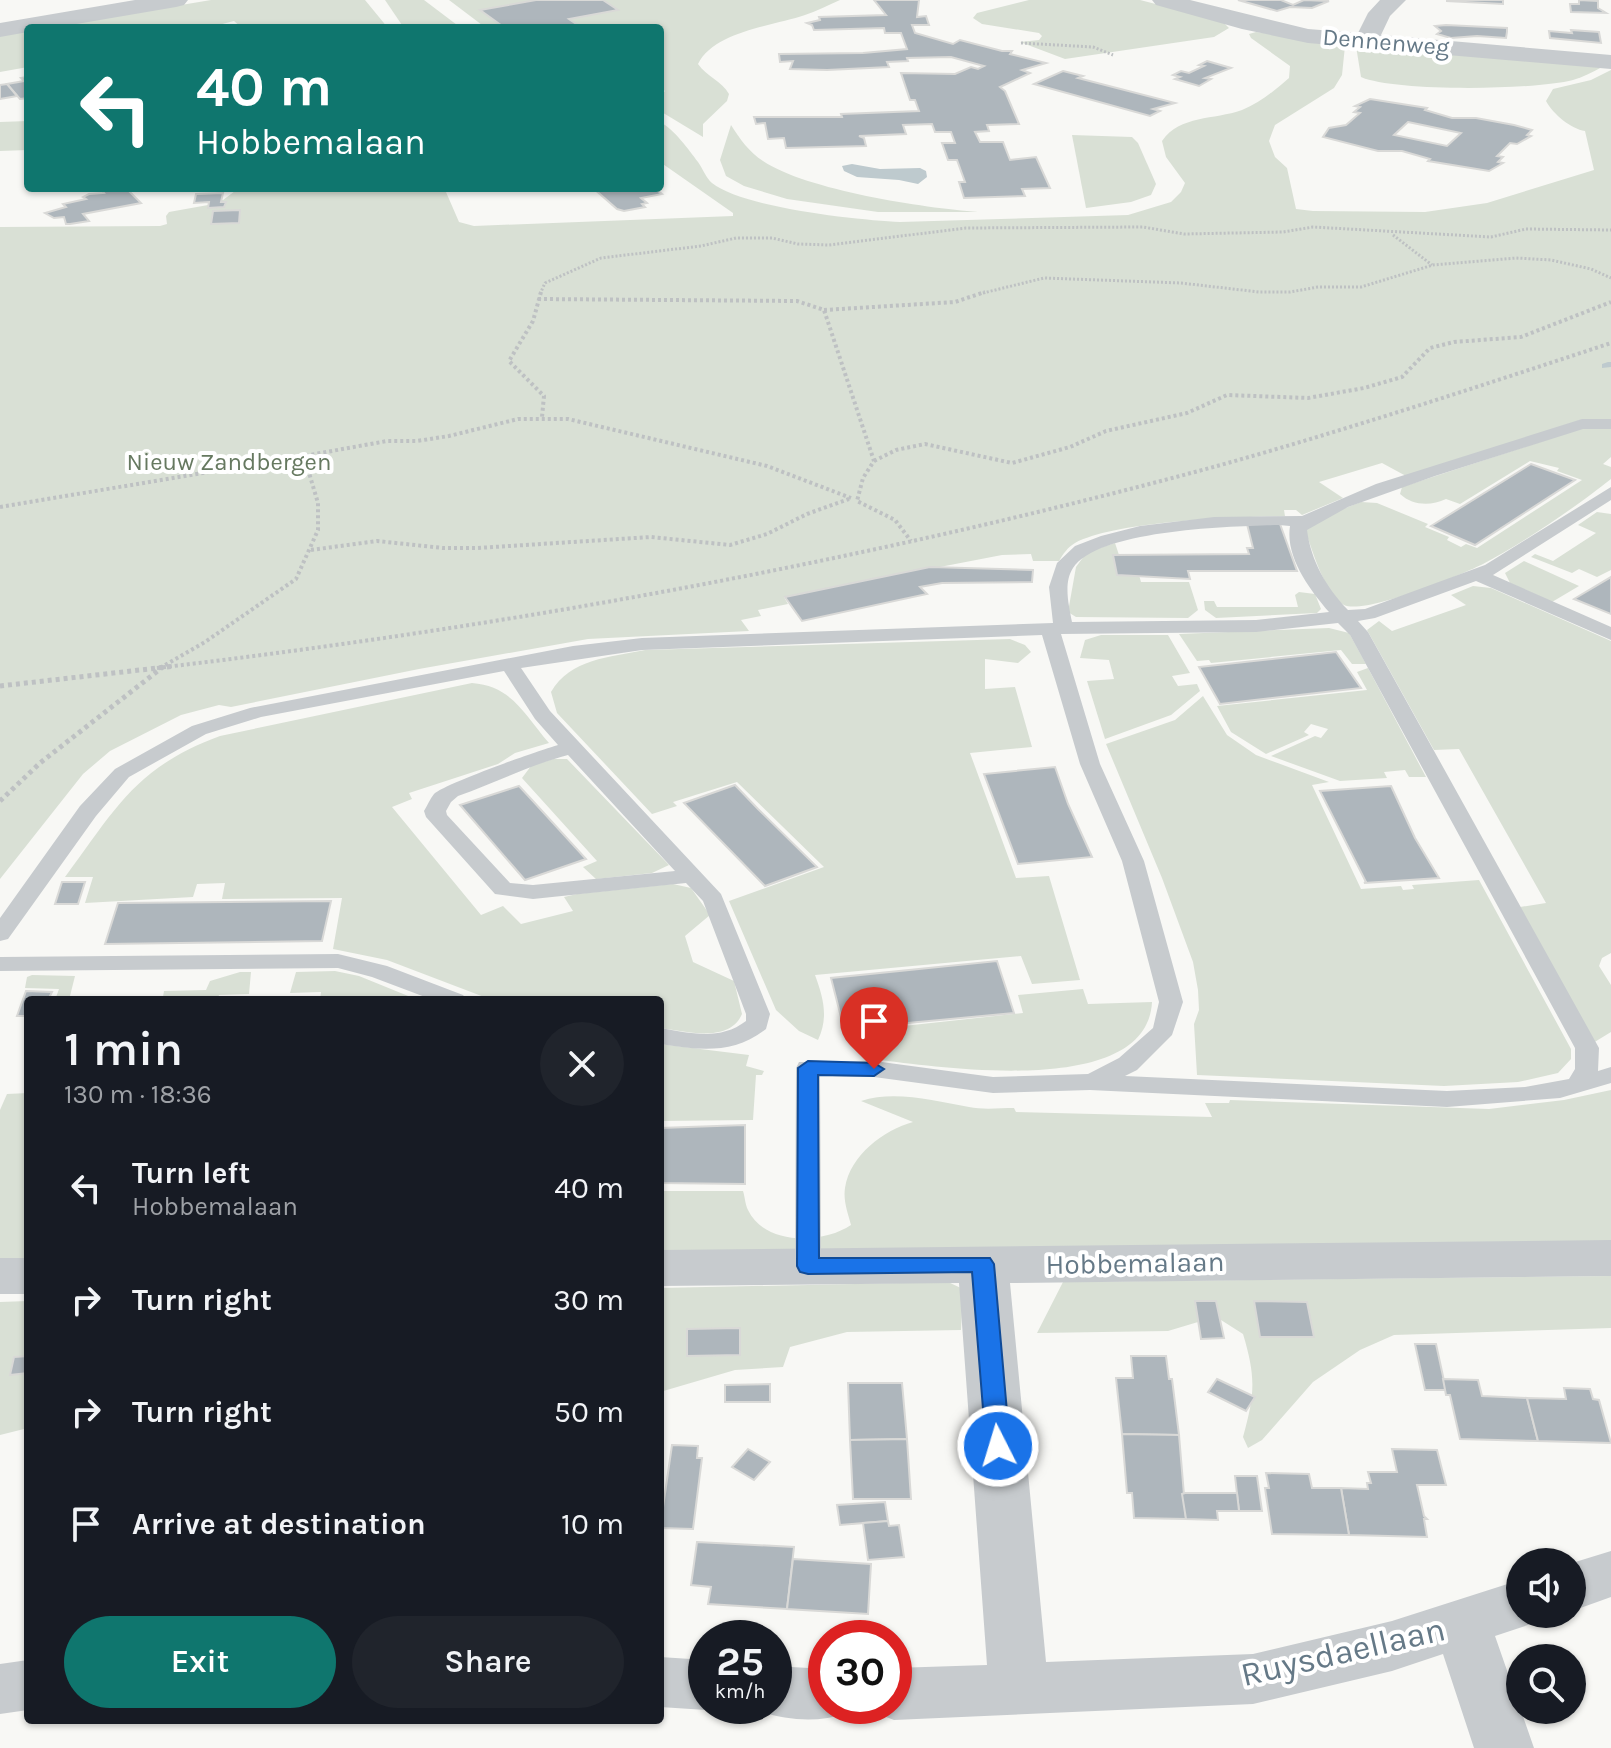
<!DOCTYPE html>
<meta charset="utf-8">
<style>
body{margin:0;font-family:Karla,sans-serif;background:#20242c;color:#f1f3f6;height:100vh;display:flex;flex-direction:column;font-size:30px;white-space:nowrap}
*{box-sizing:border-box;margin:0}
p{font-size:26px;color:#9ea1a6}
.icon{flex:none;width:44px;height:44px;fill:none;stroke:currentColor;stroke-width:2;stroke-linecap:round;stroke-linejoin:round}
.map{position:relative;flex:1;overflow:hidden}
.side{position:absolute;left:24px;top:996px;width:640px;height:728px;display:flex;flex-direction:column;background:#171b24;border-radius:8px;box-shadow:0 2px 6px #0004}
.side>*{flex:none}
.guide{position:absolute;left:24px;top:24px;width:640px;height:168px;border-radius:8px;box-shadow:0 2px 6px #0004;background:#0f766e;color:#fff;overflow:hidden}
.controls{position:absolute;left:1506px;top:1548px;display:grid;gap:16px}
.controls a{display:grid;place-items:center;width:80px;height:80px;border-radius:50%;background:#171b24;box-shadow:0 2px 6px #0004;font-size:40px}
.speed{position:absolute;left:688px;top:1620px;display:flex;gap:16px;font-size:40px;font-weight:700;text-align:center}
.speed>*{display:grid;place-content:center;width:104px;height:104px;border-radius:50%;background:#171b24;box-shadow:0 2px 6px #0004;line-height:1}
.speed small{font-size:20px;font-weight:400}
.speed .limit{border:12px solid #d22;background:#fff;color:#111}
.pin{position:absolute;display:grid;place-items:center;width:68px;height:68px;color:#fff;margin:-82px -34px;border-radius:50% 50% 50% 0;rotate:-45deg;box-shadow:0 0 8px #0007}
.pin .icon{rotate:45deg}
.me{position:absolute;width:88px;margin:-44px;rotate:355deg;stroke-linejoin:round;filter:drop-shadow(0 0 6px #0008)}
.turn{display:flex;align-items:center;gap:28px;height:168px;padding:0 40px;font-size:36px}
.turn .icon{width:104px;height:104px;stroke-width:2.5}
.turn b{display:block;font-size:56px;line-height:68px}
.round{display:grid;place-items:center;flex:none;width:84px;height:84px;border-radius:42px;background:#20242c}
.summary{display:flex;align-items:center;justify-content:space-between;height:136px;padding:0 40px}
h1{font-size:48px;font-weight:600;line-height:60px}
.cta{display:flex;gap:16px;margin-top:auto;padding:16px 40px}
.cta a{flex:1;height:92px;border-radius:48px;background:#0f766e;color:#fff;font-size:32px;font-weight:600;line-height:92px;text-align:center}
.cta a+a{background:#20242c;color:#f1f3f6}
ul{padding:0;list-style:none}
li{display:flex;align-items:center;gap:24px;height:112px;padding:0 40px}
li div{flex:1}
li b{display:block;font-size:30px}
li em{font-style:normal}
.map>svg:first-child{display:block}
</style>
<div class="map">
<svg width="1611" height="1748" viewBox="0 0 1611 1748">
<rect width="100%" height="100%" fill="#f8f8f5"/>
<g fill="#d9e0d5">
<polygon points="211,0 365,0 388,28 242,28 234,21 207,28 44,28"/>
<polygon points="385,0 424,0 461,28 404,28"/>
<path d="M449,0h391c-12,5 -23,11 -35,15 -32,11 -91,16 -107,49 9,13 24,17 31,30l-2,7 -24,23v13l-43,-26v-15l5,-5 -5,-4v-59h-145l2,-5 -31,5z"/>
<polygon points="1029,0 1140,0 1222,21 1229,28 1214,37 1065,59 1020,42 1039,40 1042,36 1039,33 982,24 973,18 977,13"/>
<polygon points="28,31 28,67 0,72 0,35"/>
<path d="M1256,32l81,10 8,4 -3,29 -8,13 -59,37 -6,16 6,16 12,11 9,41 17,2 112,1 62,-9 107,-33 -9,-39c-14,-2 -32,-17 -39,-30l7,-12 38,-9 20,-10v351l-27,-2 -178,57 -24,-13 -63,19 24,16 -41,17 -6,-5h-12l1,6c-49,1 -169,5 -210,27 -7,4 -12,11 -16,18h-26l-2,-7 -29,1 -218,42 4,7 -30,6 3,6 -20,4 8,11 -161,8 -169,30 -188,38 -12,-2 -38,10 -71,36 -27,23 -83,105v-652l160,-1 7,-2 -1,-8 3,-4 39,-7 5,-6 10,1 12,-9 -17,-3h220l8,4 13,30 15,4 259,-10v-3l-73,-51v-40c14,7 29,28 38,40 5,7 8,16 14,21 31,25 147,37 188,39l228,-7 43,-13 10,-10 4,-9 -19,-26 -4,-16c18,-26 52,-21 80,-31 18,-7 33,-20 47,-32l1,-12 -39,-28 -2,-4z"/>
<path d="M1356,46l246,21c-9,5 -19,10 -29,13 -38,10 -178,12 -212,-3z"/>
<polygon points="28,121 28,150 0,151 0,122"/>
<path d="M731,125c9,14 18,27 32,36 43,29 161,47 215,51h-100l-91,-13 -43,-13 -18,-10 -6,-16z"/>
<polygon points="1072,135 1132,137 1138,143 1156,184 1151,195 1131,202 1086,208"/>
<path d="M1586,427h25v30l-8,7 8,3v12c-34,27 -89,65 -128,85 -22,11 -118,51 -139,41 -19,-10 -32,-56 -39,-75l7,-9 49,-19 16,1 51,21 -3,3 24,10 -2,3 14,7 5,-3 11,4 105,-68 -25,-9 2,-3 -29,-7 -70,43 -14,-5c-15,7 -33,7 -46,-5l2,-7z"/>
<polygon points="1597,512 1611,514 1611,570 1597,577 1579,569 1572,573 1531,557 1535,554 1553,561 1596,533 1578,525"/>
<polygon points="1115,543 1119,555 1114,556 1117,575 1139,575 1141,582 1189,582 1198,610 1188,618 1076,617 1068,612 1076,567 1087,552"/>
<polygon points="1524,561 1579,586 1552,602 1510,583 1505,573"/>
<polygon points="1473,586 1491,588 1611,641 1611,953 1602,958 1599,966 1611,985 1611,1032 1593,1043 1520,907 1546,903 1459,749 1434,750 1367,630 1379,621 1392,631 1466,605 1451,595"/>
<polygon points="1299,592 1315,594 1321,609 1317,613 1216,618 1205,610 1204,601 1214,601 1217,607 1298,607 1295,595"/>
<polygon points="1329,628 1349,633 1366,664 1352,664 1341,650 1211,663 1209,660 1197,661 1179,634"/>
<polygon points="1101,635 1168,635 1190,673 1172,676 1178,686 1197,684 1200,691 1171,715 1105,739 1087,681 1114,679 1109,660 1080,658 1085,640"/>
<path d="M1010,639l15,6 6,7 -13,11 -33,-4v30l30,-2 17,60 -62,6 46,125 33,-2 31,104 -48,4 -11,-28 -206,19c8,22 14,42 3,65l-19,-9 -23,-21 -47,-109 95,-34 -87,-85 -64,20 4,4 -25,8 -95,-101 -6,-21c19,-33 59,-35 94,-42z"/>
<polygon points="1368,668 1426,777 1409,777 1405,770 1384,772 1387,778 1340,781 1271,756 1315,736 1321,738 1328,729 1311,724 1304,732 1309,735 1266,754 1231,732 1217,706 1367,690 1357,672"/>
<path d="M472,683c40,3 52,31 77,60l-34,10 -17,11 -89,29 3,6 -20,8 89,108 22,-9 18,18 52,-13 -9,-14 13,-3 96,-10 18,4 19,27 -25,21 8,26 41,19 8,33c-13,30 -57,17 -82,14v-28h-168l-105,-40 -54,-11 9,-51 -120,1 3,-16 -28,1 -4,13 -108,6 8,-26h-28c51,-69 71,-110 155,-141z"/>
<polygon points="1203,696 1227,735 1256,755 1329,782 1312,785 1361,889 1401,886 1403,890 1414,889 1412,885 1479,880 1571,1049 1571,1059 1558,1073 1518,1082 1444,1086 1197,1075 1194,1024 1199,1010 1198,990 1193,962 1162,878 1106,744 1175,720"/>
<polygon points="553,759 567,759 669,865 652,873 596,879 583,867 597,861 522,778 531,766"/>
<polygon points="335,971 359,976 418,1000 320,1000 321,992 290,993 296,972"/>
<polygon points="240,972 251,972 249,994 219,995 217,1000 55,1000 59,989 25,988 27,977 32,975 75,976 70,996 163,997 164,991 206,990 210,981"/>
<path d="M1083,989l5,15 64,-2c-5,97 -211,65 -273,58l6,-32 138,-15 -5,-18z"/>
<polygon points="660,1044 749,1055 746,1066 764,1071 762,1075 756,1075 753,1120 660,1121"/>
<path d="M1611,1090v158l-951,7v-64h83c2,6 2,13 5,19 17,36 75,34 103,15 -3,-12 -8,-24 -6,-37 5,-33 39,-58 68,-66l-52,-21c34,-11 73,0 108,6 14,3 31,1 45,1l2,4 196,5 -7,-14h24l1,-3 259,9 75,-9z"/>
<polygon points="28,1093 28,1261 0,1262 0,1110 7,1094"/>
<path d="M1611,1276v52l-217,7 -34,15 -47,32 -51,58 -14,8 -5,-11c12,-43 13,-60 0,-103l-22,-14 -23,2 -30,9 -131,2 26,-51z"/>
<polygon points="948,1282 963,1289 961,1330 847,1332 790,1347 783,1367 735,1370 660,1392 660,1288"/>
<polygon points="28,1301 28,1428 0,1435 0,1302"/>
</g>
<polygon fill="#becace" points="852,164 880,169 920,168 926,171 927,177 918,184 899,180 857,177 844,171 842,166"/>
<g fill="none" stroke-linecap="round" stroke-linejoin="round">
<polygon fill="#becace" fill-rule="evenodd" points="1608,362 1611,362 1611,367 1602,368 1602,364"/>
</g>
<g fill="#aeb6bc" stroke="#d9d9d7" stroke-width="2" fill-rule="evenodd">
<polygon points="536,0 603,0 618,10 569,19 582,28 505,28 480,10"/>
<polygon points="874,0 919,0 917,17 926,16 929,25 912,25 915,33 953,44 960,40 1002,51 1012,51 1010,54 1046,63 1022,70 1030,73 1000,87 1005,91 1019,124 987,125 989,131 975,132 980,142 1003,142 1010,160 1036,157 1050,188 1022,189 1025,196 964,198 959,182 965,182 957,160 948,160 942,143 955,143 951,132 935,132 932,124 903,125 906,134 859,136 864,138 866,146 786,148 784,138 768,139 765,123 756,124 754,117 842,117 841,114 919,111 915,100 910,100 901,73 955,74 971,67 978,69 984,66 951,57 907,58 908,61 887,62 889,67 827,70 790,69 793,61 780,62 779,54 863,53 907,49 901,33 885,33 884,28 814,30 812,25 807,23 820,20 819,17 886,15"/>
<polygon points="1238,0 1281,0 1293,5 1304,0 1329,1 1312,8 1290,7 1277,11"/>
<polygon points="1503,0 1503,4 1447,1 1447,0"/>
<polygon points="1579,0 1598,1 1598,8 1606,13 1571,12 1570,4 1579,4"/>
<polygon points="1446,25 1507,28 1507,32 1506,38 1477,36 1451,38 1437,34 1441,31 1435,26"/>
<polygon points="1571,30 1599,32 1601,43 1550,38 1549,31 1572,33"/>
<polygon points="1207,61 1231,68 1205,78 1211,79 1199,86 1175,79 1180,77 1173,75 1181,71 1189,73 1204,66 1199,65"/>
<polygon points="1063,71 1083,76 1078,78 1175,103 1153,109 1160,111 1150,116 1034,84"/>
<polygon points="28,77 28,98 20,99 7,84 24,81 21,78"/>
<polygon points="7,84 17,96 0,99 0,85"/>
<path d="M1370,99l57,9 -2,2 27,8h24l38,7 18,5 -5,5 4,1 -14,8 -7,-1 -13,13 6,1 -5,5 5,1 -14,8 -61,-10 2,-2 -28,-8h-24l-55,-14 6,-9 17,-3 14,-12 -6,-1 6,-5 -5,-1zM1408,122l53,11 -14,13 -53,-11z"/>
<polygon points="100,188 126,188 141,203 83,214 89,221 70,224 66,224 64,217 54,218 45,213 66,207 63,204 86,199 83,197 89,194 104,193"/>
<polygon points="593,188 654,188 662,194 641,198 647,203 642,204 645,207 624,211 617,209"/>
<polygon points="223,193 221,202 226,202 224,207 208,208 209,202 194,203 196,194"/>
<polygon points="240,210 239,223 211,224 213,211"/>
<polygon points="1531,464 1575,480 1475,545 1431,526"/>
<polygon points="1247,524 1280,524 1297,571 1188,571 1190,579 1117,575 1113,555 1249,554 1247,548 1253,548"/>
<polygon points="930,567 1033,570 1032,582 942,583 920,587 927,594 802,621 785,597"/>
<polygon points="1611,577 1611,614 1574,599"/>
<polygon points="1336,652 1361,688 1220,704 1199,667"/>
<polygon points="1055,767 1068,804 1092,857 1018,864 984,774"/>
<polygon points="735,785 758,809 817,867 765,886 684,803"/>
<polygon points="519,786 532,800 586,859 525,880 460,805"/>
<polygon points="1391,786 1415,838 1439,878 1364,883 1366,882 1320,791"/>
<polygon points="62,882 85,882 78,904 55,904"/>
<polygon points="331,901 322,941 105,944 118,903"/>
<polygon points="997,961 1014,1013 844,1029 831,978"/>
<polygon points="26,991 52,992 48,1000 28,1000 28,1016 17,1016"/>
<polygon points="745,1125 745,1184 660,1183 660,1128"/>
<polygon points="1195,1301 1216,1301 1224,1338 1201,1339"/>
<polygon points="1254,1301 1307,1302 1314,1337 1260,1337"/>
<polygon points="740,1328 740,1355 687,1356 687,1329"/>
<polygon points="1415,1344 1436,1344 1446,1390 1425,1390"/>
<polygon points="28,1356 28,1373 10,1375 14,1357"/>
<polygon points="1131,1356 1166,1356 1169,1379 1172,1379 1179,1435 1122,1434 1116,1378 1133,1378"/>
<polygon points="1217,1379 1255,1397 1246,1411 1208,1392"/>
<polygon points="1443,1379 1478,1380 1482,1396 1527,1398 1538,1441 1460,1439 1450,1395 1446,1395"/>
<polygon points="848,1383 902,1383 907,1439 850,1440"/>
<polygon points="770,1384 770,1402 725,1402 725,1385"/>
<polygon points="1564,1388 1590,1389 1593,1399 1599,1400 1611,1443 1538,1441 1527,1398 1566,1399"/>
<polygon points="1122,1434 1179,1435 1186,1519 1134,1518 1132,1493 1127,1493"/>
<polygon points="907,1439 911,1499 853,1499 850,1440"/>
<polygon points="672,1445 698,1446 697,1458 702,1458 693,1529 660,1528"/>
<polygon points="748,1449 770,1462 754,1480 732,1467"/>
<polygon points="1392,1449 1437,1450 1446,1485 1417,1485 1424,1516 1427,1519 1424,1519 1427,1537 1349,1535 1341,1488 1368,1489 1367,1483 1371,1483 1368,1472 1397,1472"/>
<polygon points="1266,1473 1309,1474 1312,1488 1341,1488 1349,1535 1272,1534 1265,1488 1269,1488"/>
<polygon points="1235,1476 1257,1476 1262,1511 1239,1511"/>
<polygon points="1185,1493 1237,1493 1239,1511 1217,1511 1218,1520 1186,1519 1182,1494"/>
<polygon points="885,1502 888,1521 840,1525 837,1505"/>
<polygon points="888,1521 889,1526 899,1525 904,1557 868,1560 863,1523"/>
<polygon points="697,1542 794,1547 787,1609 708,1604 711,1587 691,1585"/>
<polygon points="793,1559 871,1564 868,1614 787,1609"/>
</g>
<g fill="none" stroke-linecap="round" stroke-linejoin="round">
<g stroke="#bec1c3" stroke-width="3" stroke-dasharray="2 2" stroke-linecap="butt">
<polyline points="1021,43 1093,47 1113,55"/>
<polyline points="1393,235 1432,265"/>
<polyline points="540,294 545,283 601,258 701,246 736,238 772,238 798,244 829,245 966,228 1143,227 1184,234 1283,232 1313,227 1491,237 1526,229 1611,230"/>
<polyline points="979,294 1044,278 1181,283 1259,292 1290,292 1318,287 1361,287 1433,265 1516,258 1551,260 1591,269 1611,278"/>
</g>
<g stroke="#bec1c3" stroke-width="4" stroke-dasharray="3 3" stroke-linecap="butt">
<polyline points="541,292 533,321 509,361 544,396 542,417"/>
<polyline points="538,299 797,301 824,310 874,461 863,478 857,501 895,520 911,541"/>
<polyline points="824,310 955,302 985,292"/>
<polyline points="874,461 896,450 925,444 1012,463 1070,447 1106,431 1187,413 1227,395 1308,398 1364,388 1402,377 1430,348 1454,342 1521,337 1611,302"/>
<polyline points="0,507 304,456"/>
<polyline points="311,550 377,541 443,548 478,548 651,537 730,545 767,534 807,514 849,499"/>
<path d="M157,668c357,-42 714,-108 1060,-202 133,-37 263,-80 394,-123"/>
<polyline points="160,668 205,642 296,579 318,530 318,503 304,456 387,441 417,441 449,436 518,419 568,419 767,466 851,498"/>
</g>
<g stroke="#bec1c3" stroke-width="5" stroke-dasharray="4 4" stroke-linecap="butt">
<polyline points="0,686 175,666"/>
<polyline points="0,801 40,763 164,666"/>
</g>
<g fill="#c7cbce" fill-rule="evenodd">
<path d="M1582,419h29v10h-28l-148,47 -87,31 -41,23c4,31 19,57 41,80l17,-1 120,-44 126,-78v13l-118,75 118,52v13l-135,-59 -101,37 -17,3 10,11 231,416 -1,23 13,-4v16l-51,15 -113,9 -357,-17 -97,3 -119,-16 -54,-1 1,190 -4,7 -9,3 -9,-3 -4,-7 1,-198 3,-6 75,-1 119,16 95,-3 31,-16 34,-30 6,-26 -37,-141 -42,-97 -38,-129 -400,15 -121,18 29,43 171,183 49,120 -4,15c-33,26 -67,21 -106,15v-16c30,5 60,13 86,-7v-7l-43,-113 -17,-18 -153,16 -38,-5 -69,-77 -2,-6c3,-5 6,-12 10,-17 10,-10 106,-44 124,-49l-23,-26 -31,-48 -243,46 -55,17 -77,43 -33,39 -88,123 -8,2v-23l80,-112 35,-37 77,-43 58,-18 323,-62 69,-8 411,-15 -4,-36 8,-24 18,-17 26,-10 39,-10 74,-9 88,-1 74,-32zM1279,525l11,1c-5,31 20,64 39,86l-73,8 -184,2c-3,-16 -9,-39 1,-54 25,-39 162,-42 206,-43zM1338,623l12,12 225,413v21l-6,10 -44,8 -78,4 -322,-15 12,-6 35,-35 11,-33 -39,-141 -44,-97 -39,-130 195,-2zM568,755l107,116 -142,14 -23,-2 -63,-68 -1,-4 5,-9 7,-6c37,-13 72,-31 110,-41z"/>
<polygon points="338,954 387,966 463,995 467,1000 433,1000 372,977 338,968 0,971 0,957"/>
</g>
<g fill="#c7cbce" fill-rule="evenodd">
<polygon points="135,0 188,0 184,5 176,7 53,28 28,28 28,32 0,37 0,23"/>
<polygon points="1152,0 1190,0 1308,29 1358,33 1368,13 1380,0 1406,0 1390,16 1381,35 1611,55 1611,69 1308,43 1242,29 1156,5"/>
<polygon points="1611,1240 1611,1276 1010,1283 1046,1662 1253,1654 1392,1621 1520,1580 1520,1614 1544,1614 1540,1621 1495,1636 1534,1748 1474,1748 1443,1654 1392,1671 1253,1704 894,1720 873,1712 870,1706 894,1706 894,1668 987,1665 959,1283 660,1286 660,1250"/>
<rect x="0" y="1258" width="28" height="36"/>
<polygon points="1611,1551 1611,1597 1572,1611 1572,1563"/>
<polygon points="660,1657 706,1660 706,1706 718,1706 706,1710 660,1707"/>
<polygon points="28,1660 28,1710 0,1714 0,1664"/>
<path d="M774,1666l52,3v37h25l-4,7c-31,11 -64,7 -94,-4l-2,-3h23z"/>
</g>
</g>
<polygon fill="#1a73e8" stroke="#114b97" stroke-width="2" points="808,1061 874,1063 884,1069 874,1076 818,1075 819,1258 990,1258 994,1264 1010,1446 1007,1453 998,1456 990,1453 986,1446 972,1272 808,1274 800,1272 797,1266 798,1068"/>
<g text-anchor="middle" dominant-baseline="central" stroke-width="8" stroke-linejoin="round" paint-order="stroke">
<g font-size="24" fill="#657987" stroke="#fff">
<text transform="translate(1386 42) rotate(5)">Dennenweg</text>
</g>
<g font-size="24" fill="#667960" stroke="#fff">
<text x="229" y="462">Nieuw Zandbergen</text>
</g>
<g font-size="28" fill="#657987" stroke="#fff">
<text transform="translate(1135 1263) rotate(-1)">Hobbemalaan</text>
</g>
<g font-size="34" fill="#657987" stroke="#fff">
<text transform="translate(1343 1652) rotate(-13)">Ruysdaellaan</text>
</g>
</g>
</svg>
<div class="controls">
<a><svg class="icon" aria-label="sound" viewBox="0 0 24 24"><path d="M4 9h4l5-4v14l-5-4H4zM17 9q2 3 0 6"/></svg></a>
<a><svg class="icon" aria-label="search" viewBox="0 0 24 24"><circle cx="10" cy="10" r="6"/><path d="M15 15l6 6"/></svg></a>
</div>
<div class="speed"><div>25<small>km/h</small></div><div class="limit">30</div></div>
<div class="pin" style="left:874px;top:1069px;background:#d93025"><svg class="icon" aria-label="arrive" viewBox="0 0 24 24"><path d="M6 21V4h12l-3 4 3 4H6"/></svg></div>
<svg class="me" style="left:998px;top:1446px" viewBox="-20 -20 40 40"><circle r="17" fill="#1a73e8" stroke="#fff" stroke-width="3"/><path d="M0-11L8 9 0 5-8 9z" fill="#fff"/></svg>
<div class="guide">
<div class="turn"><svg class="icon" aria-label="left" viewBox="0 0 24 24"><path d="M17 20v-9H6M10 6l-5 5 5 5"/></svg><div><b>40 m</b>Hobbemalaan</div></div>
</div>
<section class="side">
<div class="summary"><div><h1>1 min</h1><p>130 m · 18:36</p></div><a class="round"><svg class="icon" aria-label="close" viewBox="0 0 24 24"><path d="M6 6l12 12M18 6L6 18"/></svg></a></div>
<ul>
<li><svg class="icon" aria-label="left" viewBox="0 0 24 24"><path d="M17 20v-9H6M10 6l-5 5 5 5"/></svg><div><b>Turn left</b><p>Hobbemalaan</p></div><em>40 m</em></li>
<li><svg class="icon" aria-label="right" viewBox="0 0 24 24"><path d="M7 20v-9h11M14 6l5 5-5 5"/></svg><div><b>Turn right</b></div><em>30 m</em></li>
<li><svg class="icon" aria-label="right" viewBox="0 0 24 24"><path d="M7 20v-9h11M14 6l5 5-5 5"/></svg><div><b>Turn right</b></div><em>50 m</em></li>
<li><svg class="icon" aria-label="arrive" viewBox="0 0 24 24"><path d="M6 21V4h12l-3 4 3 4H6"/></svg><div><b>Arrive at destination</b></div><em>10 m</em></li>
</ul>
<div class="cta"><a>Exit</a><a>Share</a></div>
</section>
</div>
